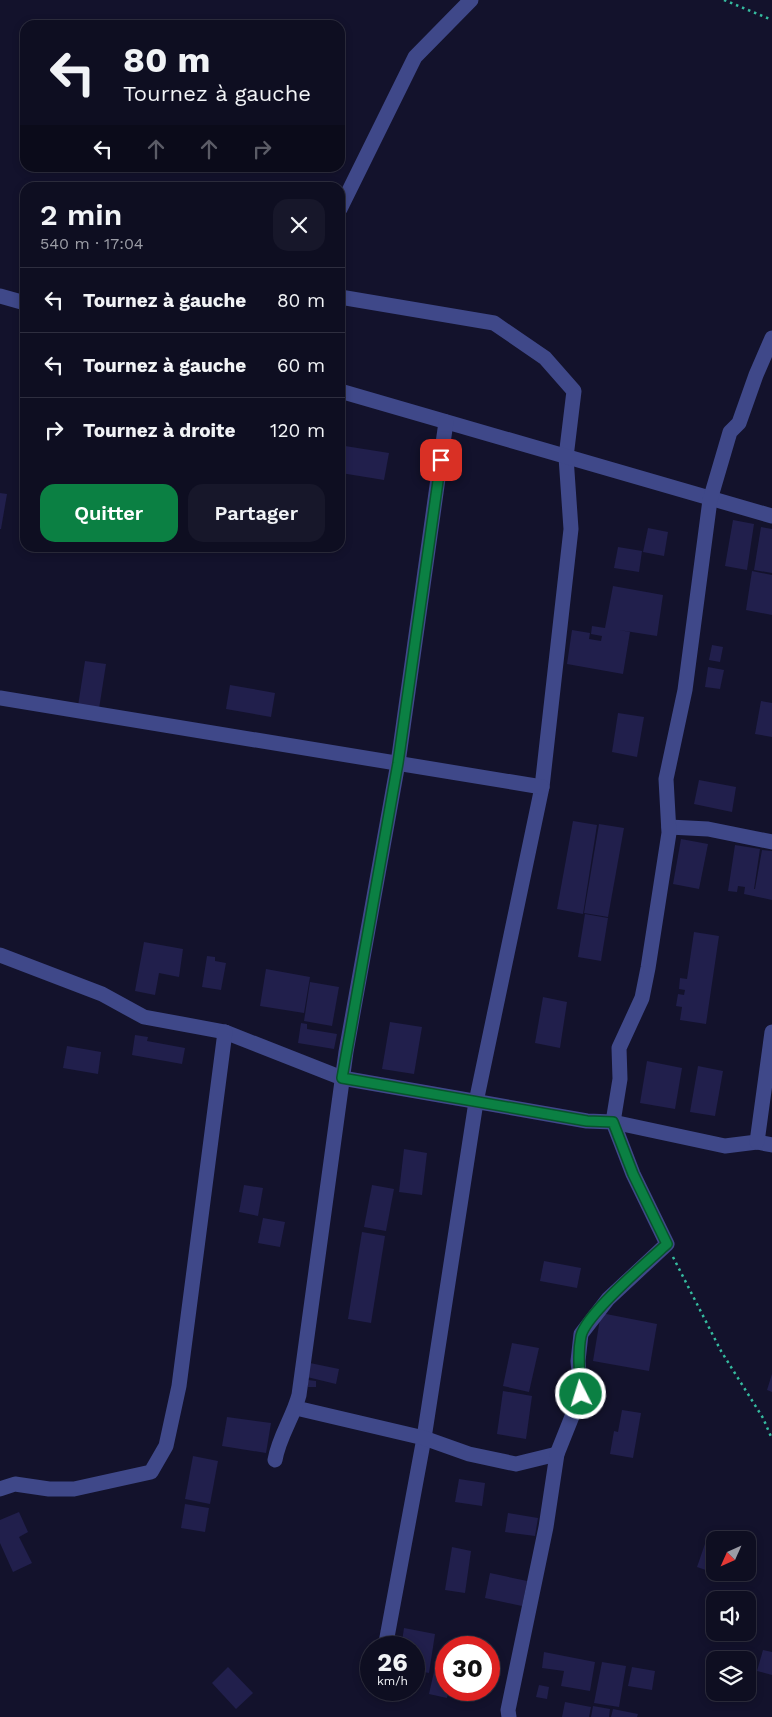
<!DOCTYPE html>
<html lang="fr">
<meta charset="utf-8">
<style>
body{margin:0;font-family:"Work Sans",sans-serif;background:#17172a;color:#f1f3f6;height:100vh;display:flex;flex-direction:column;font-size:19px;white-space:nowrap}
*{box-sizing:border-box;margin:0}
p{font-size:16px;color:#9b9ca5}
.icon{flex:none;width:28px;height:28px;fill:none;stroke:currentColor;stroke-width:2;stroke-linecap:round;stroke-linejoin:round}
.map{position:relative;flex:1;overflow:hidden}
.drawer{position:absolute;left:20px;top:182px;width:325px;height:370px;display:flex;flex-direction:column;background:#0e0e21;border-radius:15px;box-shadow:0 2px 8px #0003,0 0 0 1px #2e2e3f}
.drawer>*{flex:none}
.banner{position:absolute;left:20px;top:20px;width:325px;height:152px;border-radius:15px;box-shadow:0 2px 8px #0003,0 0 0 1px #2e2e3f;background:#0e0e21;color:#f1f3f6;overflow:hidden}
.needle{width:32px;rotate:225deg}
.buttons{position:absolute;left:706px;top:1531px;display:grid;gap:10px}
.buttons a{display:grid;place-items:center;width:50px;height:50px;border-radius:10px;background:#0e0e21;box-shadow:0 2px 8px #0003,0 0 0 1px #2e2e3f;font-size:25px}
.speed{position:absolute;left:360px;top:1636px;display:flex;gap:10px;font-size:25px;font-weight:700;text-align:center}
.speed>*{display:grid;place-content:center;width:65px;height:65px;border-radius:50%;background:#0e0e21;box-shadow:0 2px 8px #0003,0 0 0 1px #2e2e3f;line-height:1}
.speed small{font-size:12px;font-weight:400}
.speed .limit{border:8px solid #d22;background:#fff;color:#111}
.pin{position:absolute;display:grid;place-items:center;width:42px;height:42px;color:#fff;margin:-21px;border-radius:10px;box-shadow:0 2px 8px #0006}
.me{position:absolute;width:55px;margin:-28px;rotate:355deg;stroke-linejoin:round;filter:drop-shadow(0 0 4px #0008)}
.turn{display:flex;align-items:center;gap:18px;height:105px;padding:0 20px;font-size:22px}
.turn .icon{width:65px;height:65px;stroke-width:2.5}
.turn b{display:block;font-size:35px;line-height:42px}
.lanes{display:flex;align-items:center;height:48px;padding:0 20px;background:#0003;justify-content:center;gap:25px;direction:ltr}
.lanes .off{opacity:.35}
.round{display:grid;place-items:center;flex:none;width:52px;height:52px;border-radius:15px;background:#17172a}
.summary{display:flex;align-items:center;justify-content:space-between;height:85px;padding:0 20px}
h1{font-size:30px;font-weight:600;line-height:38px}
.button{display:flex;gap:10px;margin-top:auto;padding:10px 20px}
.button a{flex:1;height:58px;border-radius:15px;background:#0b8043;color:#fff;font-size:20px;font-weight:600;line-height:58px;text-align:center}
.button a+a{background:#17172a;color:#f1f3f6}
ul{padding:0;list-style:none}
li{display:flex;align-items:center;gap:15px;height:65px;padding:0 20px;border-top:1px solid #2e2e3f}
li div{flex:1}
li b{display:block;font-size:19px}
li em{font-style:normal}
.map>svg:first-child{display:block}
</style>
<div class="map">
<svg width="772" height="1717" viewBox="0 0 772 1717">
<rect width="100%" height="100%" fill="#13122c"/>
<g fill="#211f4c">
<polygon points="345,446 389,453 384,480 341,473"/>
<polygon points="0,493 7,494 1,529 0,529"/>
<polygon points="733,520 754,524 747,570 725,566"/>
<polygon points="761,527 772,529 772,573 754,570"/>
<polygon points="648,528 668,532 664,556 643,552"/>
<polygon points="618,547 642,551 639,572 614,568"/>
<polygon points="752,571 772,575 772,615 746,610"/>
<polygon points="613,586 663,595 657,636 619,630 630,632 623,674 567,664 572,630 590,633 589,639 601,641 602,636 591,634 592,626 605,628"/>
<polygon points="712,645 723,647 720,662 709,660"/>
<polygon points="85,661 106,664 99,709 78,706"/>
<polygon points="708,667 724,670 720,689 705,687"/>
<polygon points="230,685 275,693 271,717 226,709"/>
<polygon points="761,701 772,703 772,737 755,734"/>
<polygon points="618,713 644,717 637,757 612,752"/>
<polygon points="699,780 736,787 732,812 694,804"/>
<polygon points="573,821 597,825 583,914 557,909"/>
<polygon points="599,824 624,828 608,917 584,913"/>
<polygon points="681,839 708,844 699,889 673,884"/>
<polygon points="735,845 760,849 754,889 755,889 762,850 772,851 772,900 744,894 745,887 738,886 737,892 728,891"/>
<polygon points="585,914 608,918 601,961 578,957"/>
<polygon points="694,932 719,936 706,1024 680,1020 682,1007 676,1006 678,994 684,995 685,990 679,989 680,978 687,979"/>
<polygon points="144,942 183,949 179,977 159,973 155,995 135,991"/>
<polygon points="207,956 215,957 215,961 226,963 221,990 202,987"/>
<polygon points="266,969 310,977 304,1013 260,1006"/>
<polygon points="310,982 339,987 332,1026 304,1021"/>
<polygon points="543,997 567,1002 560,1048 535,1043"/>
<polygon points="390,1022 422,1027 414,1074 382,1069"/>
<polygon points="301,1023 307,1024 307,1029 337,1034 334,1049 298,1043"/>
<polygon points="135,1035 148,1037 147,1041 185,1048 182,1064 132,1055"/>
<polygon points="67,1046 101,1052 98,1074 63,1068"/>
<polygon points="647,1061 682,1068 675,1109 640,1103"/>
<polygon points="698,1066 723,1071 715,1116 690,1112"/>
<polygon points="404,1149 427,1153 422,1195 399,1192"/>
<polygon points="244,1185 263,1188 258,1216 239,1212"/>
<polygon points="372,1185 394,1189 386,1231 364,1227"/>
<polygon points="263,1218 285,1222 280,1247 258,1243"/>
<polygon points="362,1232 385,1236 371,1323 348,1319"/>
<polygon points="544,1261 581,1268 577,1288 540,1281"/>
<polygon points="601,1313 657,1324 649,1371 593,1361"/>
<polygon points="512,1343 539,1348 529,1392 503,1386"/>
<polygon points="310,1363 339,1369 336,1384 307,1377"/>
<polygon points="772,1374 772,1392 767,1390"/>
<polygon points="308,1380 316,1381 316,1387 308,1387"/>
<polygon points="503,1391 532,1396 526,1439 497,1434"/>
<polygon points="622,1410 641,1413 633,1458 610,1454 614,1431 618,1432"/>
<polygon points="227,1417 271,1423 266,1453 222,1446"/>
<polygon points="193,1456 218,1461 210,1504 185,1499"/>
<polygon points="459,1479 485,1483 482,1506 455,1502"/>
<polygon points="185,1504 209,1508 205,1532 181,1528"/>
<polygon points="19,1512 28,1532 19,1537 32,1563 13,1572 0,1543 0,1520"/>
<polygon points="508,1513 538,1518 535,1536 505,1532"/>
<polygon points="707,1538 715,1541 715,1572 738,1572 735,1580 697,1567"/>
<polygon points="452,1547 471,1551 465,1593 445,1590"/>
<polygon points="490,1573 527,1581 522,1606 485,1598"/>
<polygon points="404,1628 435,1634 429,1673 414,1670 414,1648 401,1648"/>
<polygon points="763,1650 772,1652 772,1675 757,1671"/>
<polygon points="544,1652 595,1662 590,1691 561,1686 564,1671 542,1668"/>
<polygon points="602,1662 626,1666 619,1707 594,1703"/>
<polygon points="436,1663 446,1665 446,1690 449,1690 447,1698 429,1694"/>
<polygon points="228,1667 253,1693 236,1709 212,1683"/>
<polygon points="632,1667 655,1671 652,1690 628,1686"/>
<polygon points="539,1685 549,1687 547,1699 536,1697"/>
<polygon points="565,1702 591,1707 589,1717 562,1717"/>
<polygon points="593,1706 610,1709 609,1717 591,1717"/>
<polygon points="613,1709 638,1714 637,1717 611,1717"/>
</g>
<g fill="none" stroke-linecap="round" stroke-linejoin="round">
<g stroke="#35bb9f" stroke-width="2.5" stroke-dasharray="2.5 4" stroke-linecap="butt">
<polyline points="724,0 772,20"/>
<polyline points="673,1257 721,1351 763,1418 772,1439"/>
</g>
<g stroke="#3f4889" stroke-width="15">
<polyline points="340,209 415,57 471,0"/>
<polyline points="0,296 25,303"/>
<polyline points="340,297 494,323 545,358 574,391 566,457 571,529 542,787 476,1102 424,1438 385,1648"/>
<polyline points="340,391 772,516"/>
<polyline points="0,698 542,787"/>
<polyline points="669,827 708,829 772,842"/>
<polyline points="0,955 102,994 144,1017 225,1032 342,1078 587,1121 613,1122 725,1146 757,1142 772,1145"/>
<polyline points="757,1142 772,1032"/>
<polyline points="296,1408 424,1438 469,1454 516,1464 557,1454"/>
<path d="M275,1460c4,-24 18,-42 24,-65l47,-343 52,-289 48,-341"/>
<polyline points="0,1489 15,1484 49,1489 74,1489 151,1472 166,1446 179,1386 225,1032"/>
<polyline points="509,1717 508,1710 546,1527 557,1454 581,1394 578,1361 581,1334 608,1299 667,1244 633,1174 613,1122 620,1079 619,1048 642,998 648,968 669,833 666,779 685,690 710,500 730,432 739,423 756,375 772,338"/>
</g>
</g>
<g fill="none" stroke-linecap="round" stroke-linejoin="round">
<defs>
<path id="route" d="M441,460l-43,303 -56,315 245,43 26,1 20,52 34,70c-19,17 -81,70 -86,92 -4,19 -1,39 0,58"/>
</defs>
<use href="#route" stroke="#07532c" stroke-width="12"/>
<use href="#route" stroke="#0b8043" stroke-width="9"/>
</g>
</svg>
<div class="buttons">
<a><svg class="needle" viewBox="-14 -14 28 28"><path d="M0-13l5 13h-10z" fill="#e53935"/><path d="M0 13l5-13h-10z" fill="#9b9ca5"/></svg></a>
<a><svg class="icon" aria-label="sound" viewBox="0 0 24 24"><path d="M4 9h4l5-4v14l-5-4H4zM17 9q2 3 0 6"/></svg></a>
<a><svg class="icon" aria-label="layers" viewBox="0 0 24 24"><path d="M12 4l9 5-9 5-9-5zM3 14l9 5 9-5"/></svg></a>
</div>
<div class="speed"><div>26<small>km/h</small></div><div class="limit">30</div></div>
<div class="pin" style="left:441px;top:460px;background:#d93025"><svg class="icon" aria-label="arrive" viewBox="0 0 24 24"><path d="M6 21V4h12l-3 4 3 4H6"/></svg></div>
<svg class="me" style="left:581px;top:1394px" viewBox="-20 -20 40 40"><circle r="17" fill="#0b8043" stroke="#fff" stroke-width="3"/><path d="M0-11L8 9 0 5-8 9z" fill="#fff"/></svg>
<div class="banner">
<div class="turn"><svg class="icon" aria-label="left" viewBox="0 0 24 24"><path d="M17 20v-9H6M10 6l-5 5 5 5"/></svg><div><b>80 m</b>Tournez à gauche</div></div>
<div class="lanes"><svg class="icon" aria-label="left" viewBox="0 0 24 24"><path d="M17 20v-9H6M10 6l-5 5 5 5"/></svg><svg class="icon off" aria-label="ahead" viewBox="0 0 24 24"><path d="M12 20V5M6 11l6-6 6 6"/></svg><svg class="icon off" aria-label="ahead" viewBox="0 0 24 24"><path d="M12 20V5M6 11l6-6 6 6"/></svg><svg class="icon off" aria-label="right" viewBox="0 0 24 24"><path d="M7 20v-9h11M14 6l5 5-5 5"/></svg></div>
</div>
<section class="drawer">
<div class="summary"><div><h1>2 min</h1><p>540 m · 17:04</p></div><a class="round"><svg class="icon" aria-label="close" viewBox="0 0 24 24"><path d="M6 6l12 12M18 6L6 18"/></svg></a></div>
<ul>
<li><svg class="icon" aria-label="left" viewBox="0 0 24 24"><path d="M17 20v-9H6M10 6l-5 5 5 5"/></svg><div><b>Tournez à gauche</b></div><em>80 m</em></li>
<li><svg class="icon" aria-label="left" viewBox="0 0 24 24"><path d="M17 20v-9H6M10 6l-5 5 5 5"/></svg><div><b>Tournez à gauche</b></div><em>60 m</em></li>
<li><svg class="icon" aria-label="right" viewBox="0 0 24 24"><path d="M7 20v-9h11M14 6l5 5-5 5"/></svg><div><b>Tournez à droite</b></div><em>120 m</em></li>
</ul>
<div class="button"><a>Quitter</a><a>Partager</a></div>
</section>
</div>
